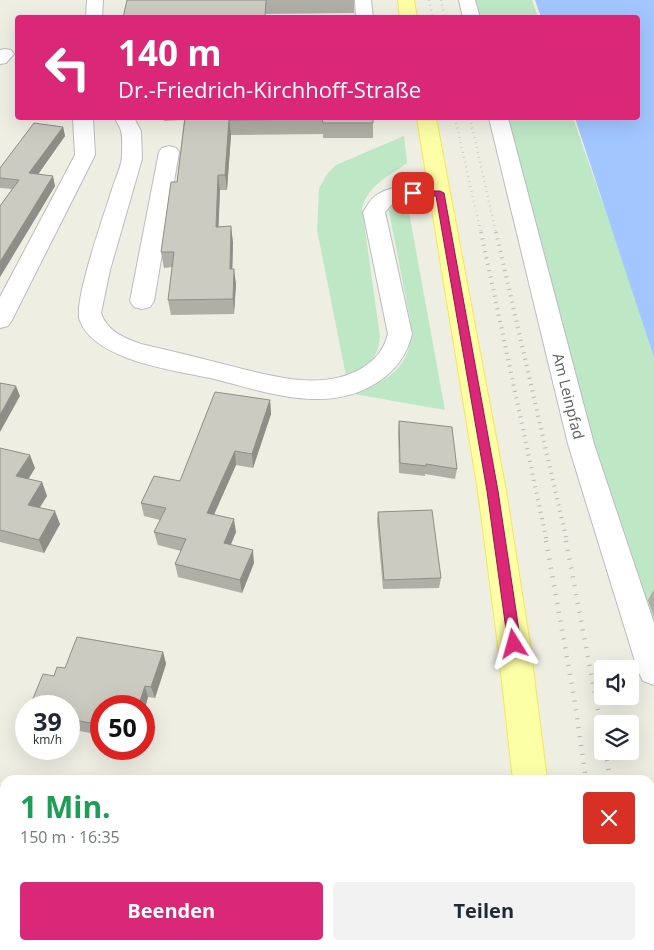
<!DOCTYPE html>
<html lang="de">
<meta charset="utf-8">
<style>
body{margin:0;font-family:"Open Sans",sans-serif;background:#f2f2f3;color:#1f2937;height:100vh;display:flex;flex-direction:column;font-size:19px;white-space:nowrap}
*{box-sizing:border-box;margin:0}
p{font-size:16px;color:#747a83}
.icon{flex:none;width:28px;height:28px;fill:none;stroke:currentColor;stroke-width:2;stroke-linecap:round;stroke-linejoin:round}
.map{position:relative;flex:1;overflow:hidden}
.side{position:absolute;left:0px;top:775px;width:655px;height:175px;display:flex;flex-direction:column;background:#fff;border-radius:15px 15px 0 0;box-shadow:0 5px 20px #0002}
.side>*{flex:none}
.guide{position:absolute;left:15px;top:15px;width:625px;height:105px;border-radius:5px;box-shadow:0 5px 20px #0002;background:#db2777;color:#fff;overflow:hidden}
.tools{position:absolute;left:594px;top:660px;display:grid;gap:10px}
.tools a{display:grid;place-items:center;width:45px;height:45px;border-radius:5px;background:#fff;box-shadow:0 5px 20px #0002;font-size:25px}
.speed{position:absolute;left:15px;top:695px;display:flex;gap:10px;font-size:25px;font-weight:700;text-align:center}
.speed>*{display:grid;place-content:center;width:65px;height:65px;border-radius:50%;background:#fff;box-shadow:0 5px 20px #0002;line-height:1}
.speed small{font-size:12px;font-weight:400}
.speed .limit{border:8px solid #d22;background:#fff;color:#111}
.pin{position:absolute;display:grid;place-items:center;width:42px;height:42px;color:#fff;margin:-21px;border-radius:10px;box-shadow:0 2px 8px #0006}
.me{position:absolute;width:55px;margin:-28px;rotate:352deg;stroke-linejoin:round;filter:drop-shadow(0 0 4px #0008)}
.turn{display:flex;align-items:center;gap:18px;height:105px;padding:0 20px;font-size:22px}
.turn .icon{width:65px;height:65px;stroke-width:2.5}
.turn b{display:block;font-size:35px;line-height:42px}
.round{display:grid;place-items:center;flex:none;width:52px;height:52px;border-radius:5px;background:#f2f2f3}
.head{display:flex;align-items:center;justify-content:space-between;height:85px;padding:0 20px}
h1{font-size:30px;font-weight:700;line-height:38px;color:#1e9e55}
.action{display:flex;gap:10px;margin-top:auto;padding:10px 20px}
.action a{flex:1;height:58px;border-radius:5px;background:#db2777;color:#fff;font-size:20px;font-weight:700;line-height:58px;text-align:center}
.action a+a{background:#f2f2f3;color:#1f2937}
.map>svg:first-child{display:block}
</style>
<div class="map">
<svg width="654" height="950" viewBox="0 0 654 950">
<rect width="100%" height="100%" fill="#eeeee3"/>
<g fill="#bee7c6">
<polygon points="472,0 532,0 538,17 477,17"/>
<polygon points="505,118 573,118 654,349 654,640 603,476"/>
<path d="M404,136l3,27c-19,14 -38,21 -45,45l18,129c-3,25 -12,28 -34,39l-29,-146 2,-41 8,-15 9,-9z"/>
<path d="M392,206h7l10,6 36,198 -91,-16c35,-14 59,-27 57,-69l-22,-114z"/>
</g>
<polygon fill="#a2c6ff" points="535,0 654,0 654,357 575,118 638,118 638,18 541,17"/>
<g fill="none" stroke-linecap="round" stroke-linejoin="round">
<defs>
<g id="minor">
<polygon points="87,0 103,0 102,18 86,18"/>
<polygon points="355,0 371,0 373,18 356,18"/>
<polygon points="459,0 475,0 480,18 463,18"/>
<polygon points="5,49 11,50 14,54 6,63 0,64 0,50"/>
<polygon points="73,118 93,118 95,155 12,320 8,326 0,328 0,297 75,155"/>
<path d="M115,118h19l7,13 1,28 -32,111 -9,43c6,18 23,25 40,31 26,6 52,12 78,19 46,11 101,31 145,4 13,-9 20,-18 24,-33l-25,-122c5,-7 8,-14 15,-18 18,-11 50,-10 69,-5l3,4 -3,4 -47,3 -7,3 -8,9 27,122c-5,21 -16,36 -34,48 -52,34 -114,9 -168,-4 -38,-8 -115,-18 -130,-57 -8,-18 26,-111 33,-135 3,-9 8,-19 9,-29 0,-7 1,-19 -1,-26 -1,-5 -5,-9 -6,-13z"/>
<polygon points="489,118 508,118 594,444 654,623 654,685 643,681 638,671 568,444"/>
<polygon points="169,146 176,148 179,152 154,301 150,307 142,309 134,307 130,301 159,152 162,148"/>
</g>
<g id="major">
<polygon points="398,0 414,0 417,18 400,18"/>
<polygon points="417,118 436,118 506,491 530,645 547,780 513,780 498,645 478,491"/>
<rect x="521" y="945" width="38" height="5"/>
</g>
</defs>
<use href="#minor" stroke="#bbbcc2" stroke-width="2"/>
<use href="#major" stroke="#f6e754" stroke-width="2"/>
<use href="#minor" fill="#fff" fill-rule="evenodd"/>
<use href="#major" fill="#fdffa7" fill-rule="evenodd"/>
<g stroke="#b6b7b7" stroke-width="2.5" stroke-dasharray="0.5 4.5" stroke-linecap="butt">
<polyline points="429,0 433,18"/>
<polyline points="441,0 445,18"/>
<polyline points="455,118 481,233"/>
<polyline points="470,118 496,233"/>
</g>
<g stroke="#b6b7b7" stroke-width="4" stroke-dasharray="1 5.5" stroke-linecap="butt">
<polyline points="481,232 547,542"/>
<polyline points="496,232 567,542"/>
</g>
<g stroke="#b6b7b7" stroke-width="4.5" stroke-dasharray="1 8" stroke-linecap="butt">
<polyline points="546,541 574,697 586,780"/>
<polyline points="566,541 602,732"/>
<polyline points="606,751 610,780"/>
<polyline points="608,945 609,950"/>
<polyline points="636,945 637,950"/>
</g>
</g>
<g fill="#afafa7">
<polygon points="127,0 354,0 354,13 267,14"/>
<polygon points="164,118 373,118 373,138 323,138 323,134 231,135 227,190 220,190 218,227 233,242 232,269 236,284 234,314 171,315 168,300 172,267 164,268 161,252 177,182 184,120 164,121"/>
<polygon points="63,127 65,136 38,174 55,186 0,277 0,206 12,189 0,188 0,168"/>
<polygon points="270,400 271,414 253,468 236,465 214,514 236,532 231,544 254,563 242,593 178,577 175,564 181,551 158,545 154,532 160,520 144,516 141,503 180,481"/>
<polygon points="399,421 457,469 455,479 425,474 425,476 399,473 398,431"/>
<polygon points="0,448 35,468 28,479 42,482 47,496 40,507 60,524 44,553 0,542"/>
<polygon points="378,512 441,578 439,588 383,589 377,521"/>
<polygon points="653,591 654,591 654,617 648,600"/>
<polygon points="163,652 166,664 155,698 148,697 144,712 144,706 101,706 101,735 69,729 69,706 65,668"/>
</g>
<g fill="#8e8e88">
<polygon points="229,120 231,135 227,190 225,175"/>
<polygon points="63,127 65,136 32,183 29,173"/>
<polygon points="218,175 220,190 218,242 216,227"/>
<polygon points="53,176 55,186 0,277 0,262"/>
<polygon points="231,226 233,242 232,284 230,269"/>
<polygon points="234,269 236,284 234,314 233,299"/>
<polygon points="16,386 20,396 0,432 0,415"/>
<polygon points="270,400 271,414 253,468 252,454"/>
<polygon points="235,451 236,465 209,526 207,513"/>
<polygon points="30,455 35,468 22,490 16,476"/>
<polygon points="42,482 47,496 33,518 28,505"/>
<polygon points="55,511 60,524 44,553 39,540"/>
<polygon points="234,519 236,532 226,556 224,543"/>
<polygon points="253,550 254,563 242,593 240,580"/>
<polygon points="163,652 166,664 155,698 151,687"/>
<polygon points="145,686 148,697 144,712 144,706 140,706 139,704"/>
</g>
<g fill="#cbcbc2" stroke="#8e8e88">
<polygon points="127,0 266,0 265,18 123,18"/>
<polygon points="185,118 373,118 373,123 323,123 322,119 229,120 225,175 218,175 216,227 231,226 230,269 234,269 233,299 168,300 174,252 161,252 171,182 177,182"/>
<polygon points="34,123 63,127 29,173 53,176 0,262 0,206 19,180 0,178 0,168"/>
<polygon points="0,383 16,386 0,415"/>
<polygon points="215,392 270,400 252,454 235,451 207,513 234,519 224,543 253,550 240,580 175,564 186,539 154,532 166,508 141,503 154,476 180,481"/>
<polygon points="399,421 452,427 457,469 426,464 426,466 400,463"/>
<polygon points="0,448 30,455 16,476 42,482 28,505 55,511 39,540 0,530"/>
<polygon points="432,510 441,578 384,580 378,512"/>
<polygon points="77,637 163,652 151,687 145,686 139,704 130,703 129,706 101,706 101,725 69,719 69,706 30,706 43,674 54,676 57,667 65,668"/>
</g>
<polygon fill="#db2777" stroke="#8e194d" points="410,191 440,191 444,193 498,491 521,644 519,649 514,650 510,649 508,644 487,491 436,196 413,196 410,195"/>
<g text-anchor="middle" dominant-baseline="central" stroke-width="4" stroke-linejoin="round" paint-order="stroke">
<g font-size="15" fill="#5b5e64" stroke="#fff">
<text transform="translate(569 396) rotate(76)">Am Leinpfad</text>
</g>
</g>
</svg>
<div class="tools">
<a><svg class="icon" aria-label="sound" viewBox="0 0 24 24"><path d="M4 9h4l5-4v14l-5-4H4zM17 9q2 3 0 6"/></svg></a>
<a><svg class="icon" aria-label="layers" viewBox="0 0 24 24"><path d="M12 4l9 5-9 5-9-5zM3 14l9 5 9-5"/></svg></a>
</div>
<div class="speed"><div>39<small>km/h</small></div><div class="limit">50</div></div>
<div class="pin" style="left:413px;top:193px;background:#d93025"><svg class="icon" aria-label="arrive" viewBox="0 0 24 24"><path d="M6 21V4h12l-3 4 3 4H6"/></svg></div>
<svg class="me" style="left:514px;top:644px" viewBox="-20 -20 40 40"><path d="M0-17L14 15 0 8-14 15z" fill="#db2777" stroke="#fff" stroke-width="4"/></svg>
<div class="guide">
<div class="turn"><svg class="icon" aria-label="left" viewBox="0 0 24 24"><path d="M17 20v-9H6M10 6l-5 5 5 5"/></svg><div><b>140 m</b>Dr.-Friedrich-Kirchhoff-Straße</div></div>
</div>
<section class="side">
<div class="head"><div><h1>1 Min.</h1><p>150 m · 16:35</p></div><a class="round" style="background:#d93025;color:#fff"><svg class="icon" aria-label="close" viewBox="0 0 24 24"><path d="M6 6l12 12M18 6L6 18"/></svg></a></div>
<div class="action"><a>Beenden</a><a>Teilen</a></div>
</section>
</div>
